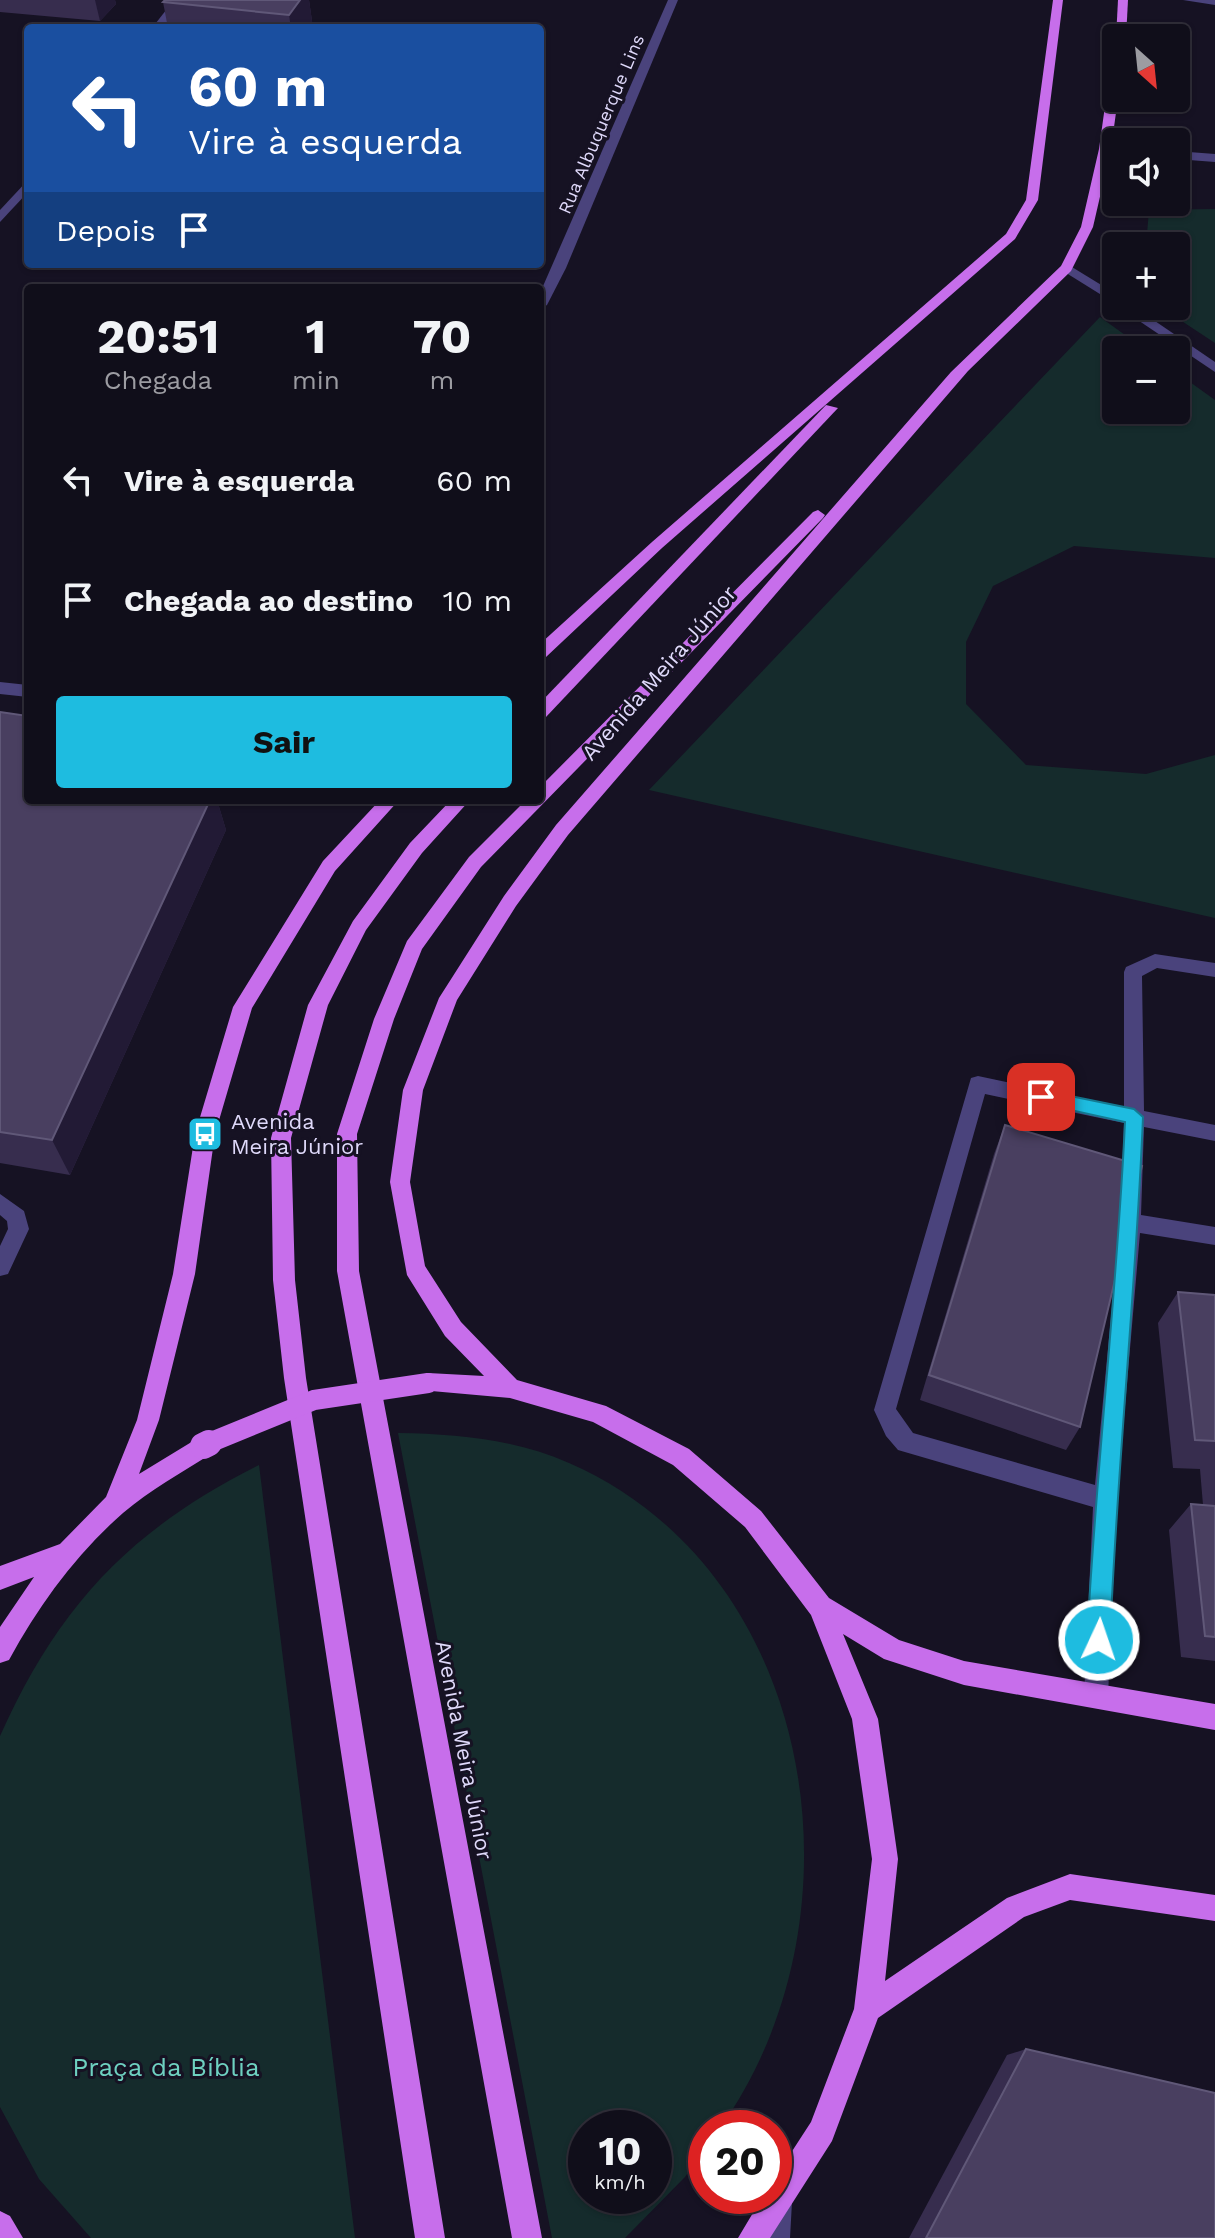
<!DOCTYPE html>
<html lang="pt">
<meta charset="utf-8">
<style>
body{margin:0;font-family:"Work Sans",sans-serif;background:#1e1c27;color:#f1f3f6;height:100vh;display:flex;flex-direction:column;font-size:30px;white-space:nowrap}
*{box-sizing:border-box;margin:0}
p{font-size:26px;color:#9c9ca2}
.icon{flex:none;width:44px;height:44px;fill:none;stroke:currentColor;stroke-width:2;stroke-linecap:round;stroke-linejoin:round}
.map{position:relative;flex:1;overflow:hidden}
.drawer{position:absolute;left:24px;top:284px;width:520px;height:520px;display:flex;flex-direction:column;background:#100e1a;border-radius:8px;box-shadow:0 2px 6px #0004,0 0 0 2px #302e39}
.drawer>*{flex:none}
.hud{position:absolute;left:24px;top:24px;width:520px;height:244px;border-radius:8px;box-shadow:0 2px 6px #0004,0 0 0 2px #302e39;background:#1a4fa0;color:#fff;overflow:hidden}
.needle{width:52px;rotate:153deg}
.fabs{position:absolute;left:1102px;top:24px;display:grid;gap:16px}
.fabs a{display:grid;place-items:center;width:88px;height:88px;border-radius:8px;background:#100e1a;box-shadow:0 2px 6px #0004,0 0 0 2px #302e39;font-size:40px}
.speed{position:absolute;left:568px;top:2110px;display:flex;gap:16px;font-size:40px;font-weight:700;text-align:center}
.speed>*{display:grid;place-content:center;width:104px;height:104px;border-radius:50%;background:#100e1a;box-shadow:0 2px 6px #0004,0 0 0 2px #302e39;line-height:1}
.speed small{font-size:20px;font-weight:400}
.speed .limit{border:12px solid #d22;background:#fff;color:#111}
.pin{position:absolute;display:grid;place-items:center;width:68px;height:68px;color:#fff;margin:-34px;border-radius:16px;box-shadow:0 4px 12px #0006}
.me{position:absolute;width:88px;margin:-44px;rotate:3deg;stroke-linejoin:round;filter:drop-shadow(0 0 6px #0008)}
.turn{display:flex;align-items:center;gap:28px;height:168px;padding:0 32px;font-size:36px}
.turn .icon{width:104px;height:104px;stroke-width:2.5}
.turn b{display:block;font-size:56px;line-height:68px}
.then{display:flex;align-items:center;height:76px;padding:0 32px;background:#0003;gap:16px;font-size:30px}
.eta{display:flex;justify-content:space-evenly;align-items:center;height:136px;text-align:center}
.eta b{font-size:48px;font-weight:700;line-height:56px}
.button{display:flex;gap:16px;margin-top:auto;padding:16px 32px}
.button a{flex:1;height:92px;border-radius:8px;background:#1ebce0;color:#111;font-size:32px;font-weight:700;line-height:92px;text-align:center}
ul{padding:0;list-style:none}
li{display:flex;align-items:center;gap:24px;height:120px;padding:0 32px}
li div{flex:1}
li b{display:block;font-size:30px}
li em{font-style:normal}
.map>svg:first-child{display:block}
</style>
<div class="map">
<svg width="1215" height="2238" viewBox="0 0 1215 2238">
<rect width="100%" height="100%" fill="#161223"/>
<g fill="#152b2c" fill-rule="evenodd">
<polygon points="1215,209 1215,343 1159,306 1176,306 1176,246 1146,246 1149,210"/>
<polygon points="1100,317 1146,350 1116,350 1116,410 1176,410 1176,372 1215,400 1215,558 1074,546 993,586 966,642 966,704 1026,765 1146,774 1215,755 1215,918 649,790"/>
<path d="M398,1433c59,1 116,6 171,30 250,109 301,455 151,665h-14v19l-21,30 -60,61h-73zM586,2128h68v68h-68z"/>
<path d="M259,1465l96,773h-264l-52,-59 -39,-72v-371c58,-130 131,-207 259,-271z"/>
</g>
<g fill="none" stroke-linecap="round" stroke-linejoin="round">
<g fill="#4a437c" fill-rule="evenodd">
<polygon points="174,0 185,0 163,28 152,28"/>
<polygon points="668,0 678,0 566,268 547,305 540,309 540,293"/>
<polygon points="1183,0 1215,0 1215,5"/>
<polygon points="1176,151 1215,154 1215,162 1176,159"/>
<polygon points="28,180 28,192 0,222 0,210"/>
<polygon points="1067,264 1116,294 1116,304 1063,271 1061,268"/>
<polygon points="1117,306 1133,306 1215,362 1215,372"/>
<polygon points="0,682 28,685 28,697 0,694"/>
<path d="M1155,954l60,9v14l-58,-9 -15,8 2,135 71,14v16l-71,-14 -3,88 74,12v18l-75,-12 -23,266 -9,197 -3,9 -9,3 -9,-3 -3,-9 9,-189 -195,-57 -12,-14 -12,-26 97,-332 7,-2 146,31v-135l2,-5zM985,1094l139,29 -4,99 -25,263 -182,-52 -17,-24z"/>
<polygon points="0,1194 24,1211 29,1229 8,1274 0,1276 0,1246 8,1229 7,1221 0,1215"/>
<polygon points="777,2187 787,2192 792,2202 790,2238 760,2238 765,2196 774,2196"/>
</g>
<g fill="#c76eeb" fill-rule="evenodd">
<polygon points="1053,0 1063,0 1038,200 1015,239 662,548 546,657 540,658 540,644 652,542 1006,234 1026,200"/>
<polygon points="1118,0 1128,0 1126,38 1116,38"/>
<polygon points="1116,67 1118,98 1111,149 1093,227 1071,271 968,371 568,835 516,906 457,1000 423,1090 410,1182 425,1266 461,1322 517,1380 606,1406 689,1449 761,1511 829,1598 899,1640 964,1661 1215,1704 1215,1730 964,1685 884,1659 843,1634 878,1719 898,1859 885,1981 1007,1898 1070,1874 1215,1895 1215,1921 1070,1900 1024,1917 878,2018 832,2141 770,2238 738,2238 763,2196 774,2196 774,2179 811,2122 854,2009 872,1859 852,1719 811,1615 745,1527 673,1465 593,1422 510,1398 420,1390 417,1383 420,1376 428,1373 484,1376 445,1336 407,1275 390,1182 403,1090 439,998 504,896 556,825 951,372 1061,266 1081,227 1099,149 1110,70"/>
<polygon points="826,405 838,408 546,717 540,719 540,703"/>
<polygon points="818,510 825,515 823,518 481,867 422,949 394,1019 357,1134 359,1271 542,2238 512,2238 337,1271 337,1134 374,1019 407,941 469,857 526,800 540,800 540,787 813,512"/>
<path d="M380,800h19l-64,71 -83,137 -37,126 -20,140 -36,146 -20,54 64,-39 8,3 3,8 -3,8c-30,19 -61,36 -88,59 -47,41 -84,92 -114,147l-9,3v-36l34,-50 -34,13v-24l60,-22 46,-47 31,-77 36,-146 22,-140 38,-127 90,-146z"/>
<polygon points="451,800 470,800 422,853 366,930 328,1005 291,1138 295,1280 306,1378 445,2238 415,2238 284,1378 273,1280 271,1138 308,1005 353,921 410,843"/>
<polygon points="0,2211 10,2216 23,2238 0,2238"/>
</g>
<polyline stroke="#c76eeb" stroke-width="20" points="204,1445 314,1400 428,1383"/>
<polyline stroke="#c76eeb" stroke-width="26" points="203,1446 209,1443"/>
</g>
<g fill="#372d4e">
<polygon points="0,0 115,0 116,4 100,21 0,12"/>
<polygon points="165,0 309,0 313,28 168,28 163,2"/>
<polygon points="0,712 28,800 217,800 226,830 70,1175 0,1163"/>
<polygon points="1005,1125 1080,1427 1066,1450 920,1400 994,1154"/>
<polygon points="1178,1292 1215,1295 1215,1661 1181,1657 1169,1530 1191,1504 1203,1505 1200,1469 1173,1468 1158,1323"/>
<polygon points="1026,2049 1215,2238 909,2238 1007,2055"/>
</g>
<g fill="#221a35">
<polygon points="95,0 115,0 116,4 100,21"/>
<polygon points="300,0 309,0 313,28 291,28 289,15"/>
<polygon points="210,800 217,800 226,830 70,1175 52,1140"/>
</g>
<g fill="#493f60" stroke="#605878" stroke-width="2">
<polygon points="165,0 300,0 289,15 163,2"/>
<polygon points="0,712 28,716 28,800 210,800 52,1140 0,1132"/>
<polygon points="1005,1125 1142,1166 1080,1427 929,1375"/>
<polygon points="1178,1292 1215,1295 1215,1441 1195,1440"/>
<polygon points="1191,1504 1215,1506 1215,1637 1205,1636"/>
<polygon points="1026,2049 1215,2093 1215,2238 926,2238"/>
</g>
<path fill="#1ebce0" stroke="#147a92" stroke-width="2" d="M1041,1090l93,19 9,8c-7,174 -26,348 -33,523l-4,8 -7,3 -8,-3 -4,-8c9,-173 30,-345 38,-518l-91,-20 -2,-5z"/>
<defs>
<symbol id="bus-square" viewBox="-11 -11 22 22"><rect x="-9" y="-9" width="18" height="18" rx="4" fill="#1ebce0" stroke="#161223"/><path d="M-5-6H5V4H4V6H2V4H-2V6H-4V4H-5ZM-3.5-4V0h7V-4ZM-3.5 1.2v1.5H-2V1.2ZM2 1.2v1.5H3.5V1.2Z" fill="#fff"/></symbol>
</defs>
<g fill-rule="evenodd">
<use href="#bus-square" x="185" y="1114" width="40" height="40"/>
</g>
<g text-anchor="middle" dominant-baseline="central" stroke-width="6" stroke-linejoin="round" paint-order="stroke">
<g font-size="18" fill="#dfd9fa" stroke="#161223">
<text transform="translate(601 124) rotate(-67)">Rua Albuquerque Lins</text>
</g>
<g font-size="22" fill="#dfd9fa" stroke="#161223">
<text transform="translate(659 673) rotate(-49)">Avenida Meira Júnior</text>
<text transform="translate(464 1750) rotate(79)">Avenida Meira Júnior</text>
</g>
<g font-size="22" fill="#dfd9fa" stroke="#161223" text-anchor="start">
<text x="231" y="1121">Avenida<tspan x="231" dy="25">Meira Júnior</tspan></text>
</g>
<g font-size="26" fill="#6ed0c0" stroke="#161223">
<text x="166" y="2067">Praça da Bíblia</text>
</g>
</g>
</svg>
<div class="fabs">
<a><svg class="needle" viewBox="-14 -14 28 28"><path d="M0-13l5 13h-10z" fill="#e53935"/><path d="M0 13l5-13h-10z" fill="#9c9ca2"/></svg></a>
<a><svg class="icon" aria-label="sound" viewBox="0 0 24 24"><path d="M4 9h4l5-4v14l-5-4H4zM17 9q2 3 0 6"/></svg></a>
<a>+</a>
<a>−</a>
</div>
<div class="speed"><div>10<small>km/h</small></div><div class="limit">20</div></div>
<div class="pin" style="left:1041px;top:1097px;background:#d93025"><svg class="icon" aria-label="arrive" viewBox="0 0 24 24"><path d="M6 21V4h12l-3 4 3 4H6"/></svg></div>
<svg class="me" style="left:1099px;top:1640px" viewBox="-20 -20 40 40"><circle r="17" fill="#1ebce0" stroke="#fff" stroke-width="3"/><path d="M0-11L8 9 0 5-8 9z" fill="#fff"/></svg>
<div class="hud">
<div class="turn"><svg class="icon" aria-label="left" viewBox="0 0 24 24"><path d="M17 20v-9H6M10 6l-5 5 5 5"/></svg><div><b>60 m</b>Vire à esquerda</div></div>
<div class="then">Depois<svg class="icon" aria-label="arrive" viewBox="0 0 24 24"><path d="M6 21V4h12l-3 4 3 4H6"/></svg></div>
</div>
<section class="drawer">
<div class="eta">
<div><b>20:51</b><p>Chegada</p></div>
<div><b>1</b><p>min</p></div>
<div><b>70</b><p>m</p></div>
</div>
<ul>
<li><svg class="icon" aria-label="left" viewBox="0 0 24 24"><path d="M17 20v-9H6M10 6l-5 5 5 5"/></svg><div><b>Vire à esquerda</b></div><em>60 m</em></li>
<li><svg class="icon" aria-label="arrive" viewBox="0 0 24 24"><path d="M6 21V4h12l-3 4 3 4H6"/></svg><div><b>Chegada ao destino</b></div><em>10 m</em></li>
</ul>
<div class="button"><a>Sair</a></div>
</section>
</div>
